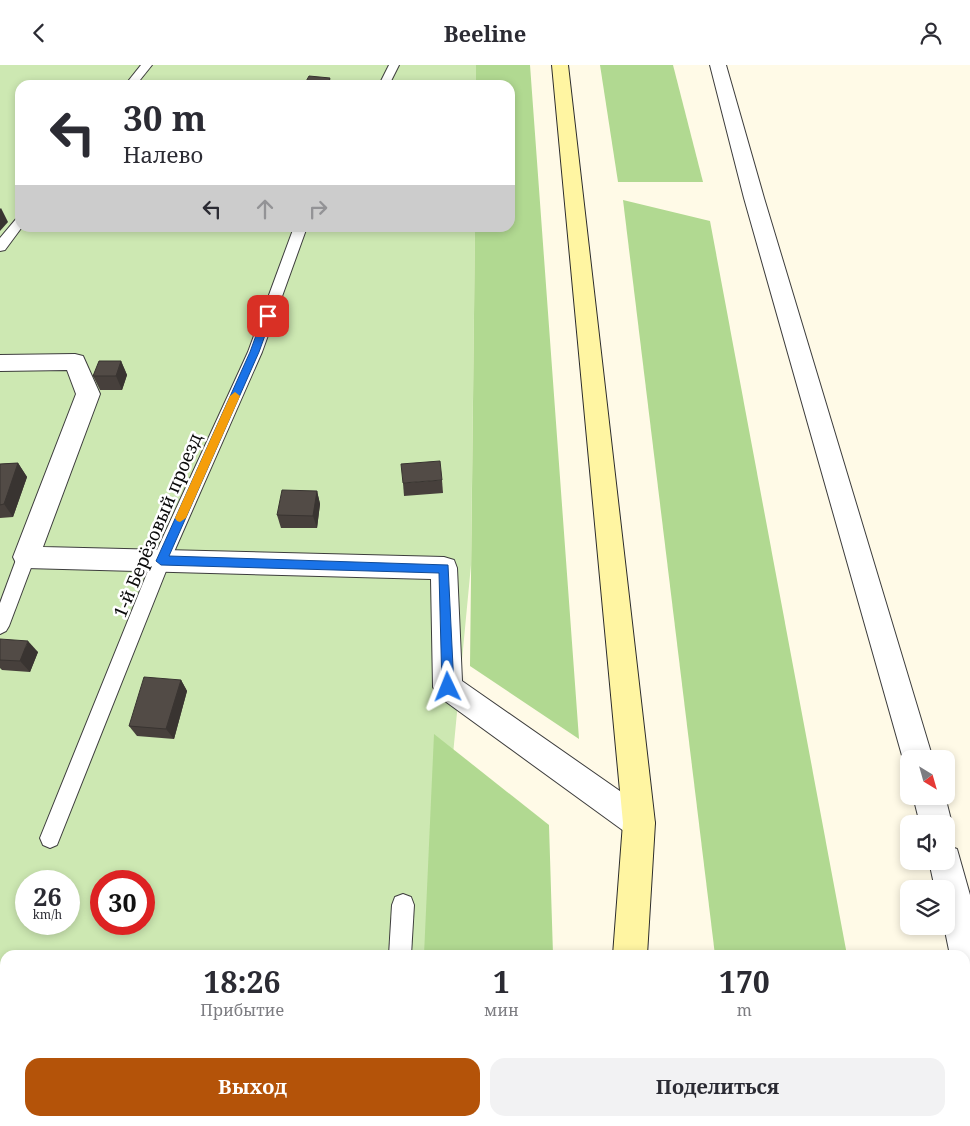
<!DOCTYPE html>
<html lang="ru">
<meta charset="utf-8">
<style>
body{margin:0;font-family:"Noto Serif",serif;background:#f2f2f3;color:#2b2b33;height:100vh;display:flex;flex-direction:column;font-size:19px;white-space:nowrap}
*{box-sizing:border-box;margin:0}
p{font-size:16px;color:#7c7c81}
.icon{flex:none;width:28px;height:28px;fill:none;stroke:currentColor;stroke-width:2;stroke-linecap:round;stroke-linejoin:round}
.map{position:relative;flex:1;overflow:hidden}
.panel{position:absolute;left:0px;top:885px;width:970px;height:176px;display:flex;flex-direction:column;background:#fff;border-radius:15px 15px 0 0;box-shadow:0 2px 8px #0003}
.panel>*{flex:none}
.hud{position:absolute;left:15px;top:15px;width:500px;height:152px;border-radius:15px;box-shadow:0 2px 8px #0003;background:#fff;color:#2b2b33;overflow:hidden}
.needle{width:32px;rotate:143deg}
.fabs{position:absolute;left:900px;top:685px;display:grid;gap:10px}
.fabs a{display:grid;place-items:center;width:55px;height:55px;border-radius:10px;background:#fff;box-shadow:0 2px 8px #0003;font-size:25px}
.speed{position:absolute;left:15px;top:805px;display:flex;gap:10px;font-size:25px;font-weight:700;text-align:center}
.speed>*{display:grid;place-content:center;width:65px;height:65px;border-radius:50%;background:#fff;box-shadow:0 2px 8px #0003;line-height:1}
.speed small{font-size:12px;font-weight:400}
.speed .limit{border:8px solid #d22;background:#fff;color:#111}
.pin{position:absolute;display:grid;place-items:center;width:42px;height:42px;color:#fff;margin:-21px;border-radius:10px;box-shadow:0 2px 8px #0006}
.me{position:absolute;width:55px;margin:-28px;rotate:358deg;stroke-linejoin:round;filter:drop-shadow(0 0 4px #0008)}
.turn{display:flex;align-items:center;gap:18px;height:105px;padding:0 25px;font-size:22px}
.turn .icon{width:65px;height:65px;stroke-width:2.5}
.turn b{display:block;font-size:35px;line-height:42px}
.lanes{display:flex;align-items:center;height:48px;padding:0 25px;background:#0003;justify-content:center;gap:25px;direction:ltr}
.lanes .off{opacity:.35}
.eta{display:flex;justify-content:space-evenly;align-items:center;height:85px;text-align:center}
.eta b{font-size:30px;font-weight:700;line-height:35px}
.primary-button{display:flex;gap:10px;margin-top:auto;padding:10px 25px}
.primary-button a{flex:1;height:58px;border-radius:15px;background:#b45309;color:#fff;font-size:20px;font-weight:700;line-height:58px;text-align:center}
.primary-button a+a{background:#f2f2f3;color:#2b2b33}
header{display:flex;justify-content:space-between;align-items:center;height:65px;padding:0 25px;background:#fff;font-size:22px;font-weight:700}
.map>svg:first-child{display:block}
</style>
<header><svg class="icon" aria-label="back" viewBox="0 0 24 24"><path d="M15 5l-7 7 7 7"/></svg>Beeline<svg class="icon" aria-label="person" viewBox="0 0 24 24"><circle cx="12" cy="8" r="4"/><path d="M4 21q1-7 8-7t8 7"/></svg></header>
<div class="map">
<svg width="970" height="1061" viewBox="0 0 970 1061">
<rect width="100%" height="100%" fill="#fffae7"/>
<path fill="#cde8b2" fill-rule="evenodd" d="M0,0h476v20h-456v142l455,1 -4,337 -37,390h-429v166h413v5h-418zM26,816h43v43h-43zM101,816h43v43h-43z"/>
<g fill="#b1d991">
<polygon points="476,0 530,0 579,674 470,601 475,163 510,162 510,20 476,20"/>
<polygon points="600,0 673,0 703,117 618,117"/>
<polygon points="623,135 710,156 847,890 715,890"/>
<polygon points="434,669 549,760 553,890 424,890"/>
<polygon points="416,1056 550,1056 549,1061 416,1061"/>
<polygon points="734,1056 868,1056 868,1061 733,1061"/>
</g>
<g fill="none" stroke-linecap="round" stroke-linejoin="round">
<defs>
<g id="lane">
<polygon points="141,0 152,0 136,20 125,20"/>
<polygon points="389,0 399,0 389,20 379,20"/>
<polygon points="20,153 20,162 22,162 5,185 0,186 0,173 16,154"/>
<polygon points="294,162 307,162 262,287 170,496 57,780 50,783 43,780 40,773 152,496 248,287"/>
<polygon points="26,485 32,487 35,492 9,561 6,566 0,569 0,538 17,492 20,487"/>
<polygon points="403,829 411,832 414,840 411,890 389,890 392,840 395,832"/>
<rect x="379" y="1056" width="24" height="5"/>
</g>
<g id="street">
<polygon points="710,0 726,0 764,133 933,694 909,694 909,705 903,694 744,133"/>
<polygon points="75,289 83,291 100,329 43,482 444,492 454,495 457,503 462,616 650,747 655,758 650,769 639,774 628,769 438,631 433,622 431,514 26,503 17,500 13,492 76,329 67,305 0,306 0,290"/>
<polygon points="913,731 945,731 952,759 947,770 946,759 920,759"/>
<polygon points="946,780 957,784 970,830 970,916 965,914 965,890 950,890 944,861 946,861 946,824 935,824 929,796 946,796"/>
</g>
<g id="secondary">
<polygon points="552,0 568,0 655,758 647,890 613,890 623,758"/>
<polygon points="594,1056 632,1056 631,1061 593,1061"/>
</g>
</defs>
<use href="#lane" stroke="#3d3d3d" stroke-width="2"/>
<use href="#street" stroke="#3d3d3d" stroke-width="2"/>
<use href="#secondary" stroke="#2c2c2c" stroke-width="2"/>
<use href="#lane" fill="#fff" fill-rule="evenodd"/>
<use href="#street" fill="#fff" fill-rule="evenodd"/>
<use href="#secondary" fill="#fff5a2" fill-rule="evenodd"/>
</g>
<g fill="#47403c">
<polygon points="121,296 127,310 122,325 100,325 93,311"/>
<polygon points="18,398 27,412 13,452 0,453 0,399"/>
<polygon points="442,415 443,428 404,431 403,418"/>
<polygon points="317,426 320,439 317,463 281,463 277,450"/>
<polygon points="0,574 38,587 30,607 2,605 0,603"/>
<polygon points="181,615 187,626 174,674 137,671 129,661"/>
</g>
<g fill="#393431">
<polygon points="330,13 331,20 327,20"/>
<polygon points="1,143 8,157 0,166 0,144"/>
<polygon points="121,296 127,310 122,325 116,311"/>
<polygon points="18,398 27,412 13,452 4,439"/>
<polygon points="317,426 320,439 317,463 313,451"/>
<polygon points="28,576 38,587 30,607 20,596"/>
<polygon points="181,615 187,626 174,674 166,664"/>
</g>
<g fill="#524b46" stroke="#393431">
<polygon points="309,11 330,13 327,20 304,20"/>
<polygon points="99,296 121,296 116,311 93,311"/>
<polygon points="440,396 442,415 403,418 401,399"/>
<polygon points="18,398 4,439 0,440 0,399"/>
<polygon points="282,425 317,426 313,451 277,450"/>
<polygon points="0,574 28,576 20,596 0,595"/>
<polygon points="144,612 181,615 166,664 129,661"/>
<rect x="194" y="888" width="48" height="2"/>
</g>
<polygon fill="#1a73e8" stroke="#114b97" points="268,248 272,251 259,287 169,491 448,500 454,622 452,626 444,626 442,622 439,508 161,500 156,496 250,287 263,251"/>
<polygon fill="#f59e0b" points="235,327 240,331 186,453 180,457 177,456 175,453 230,331"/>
<g text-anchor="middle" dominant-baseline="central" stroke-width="5" stroke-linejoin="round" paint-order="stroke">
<g font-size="18" fill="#0a0a0a" stroke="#fff">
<text transform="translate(157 460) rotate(-67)">1-й Берёзовый проезд</text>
</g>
</g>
</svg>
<div class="fabs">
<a><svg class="needle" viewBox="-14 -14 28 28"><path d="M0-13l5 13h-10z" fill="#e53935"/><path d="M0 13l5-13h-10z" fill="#7c7c81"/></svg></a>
<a><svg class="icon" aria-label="sound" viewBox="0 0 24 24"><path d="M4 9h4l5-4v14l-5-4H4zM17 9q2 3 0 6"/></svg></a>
<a><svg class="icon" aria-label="layers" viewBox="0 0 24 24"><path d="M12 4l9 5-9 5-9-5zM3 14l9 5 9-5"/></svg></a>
</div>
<div class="speed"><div>26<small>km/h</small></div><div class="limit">30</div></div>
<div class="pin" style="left:268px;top:251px;background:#d93025"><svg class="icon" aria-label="arrive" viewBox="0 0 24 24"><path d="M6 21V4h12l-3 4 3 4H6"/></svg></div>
<svg class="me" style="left:448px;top:622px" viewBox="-20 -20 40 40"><path d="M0-17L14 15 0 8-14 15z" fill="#1a73e8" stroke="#fff" stroke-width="4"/></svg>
<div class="hud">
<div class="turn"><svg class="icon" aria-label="left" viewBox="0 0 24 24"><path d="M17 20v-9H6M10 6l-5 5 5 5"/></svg><div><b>30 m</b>Налево</div></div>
<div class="lanes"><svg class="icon" aria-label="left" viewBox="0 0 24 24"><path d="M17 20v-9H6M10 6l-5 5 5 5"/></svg><svg class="icon off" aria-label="ahead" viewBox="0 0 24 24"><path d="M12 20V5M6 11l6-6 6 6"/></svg><svg class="icon off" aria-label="right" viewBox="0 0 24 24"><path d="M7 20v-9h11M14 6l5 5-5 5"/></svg></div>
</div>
<section class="panel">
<div class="eta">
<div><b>18:26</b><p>Прибытие</p></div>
<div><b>1</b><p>мин</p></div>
<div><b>170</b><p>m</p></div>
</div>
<div class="primary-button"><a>Выход</a><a>Поделиться</a></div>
</section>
</div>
